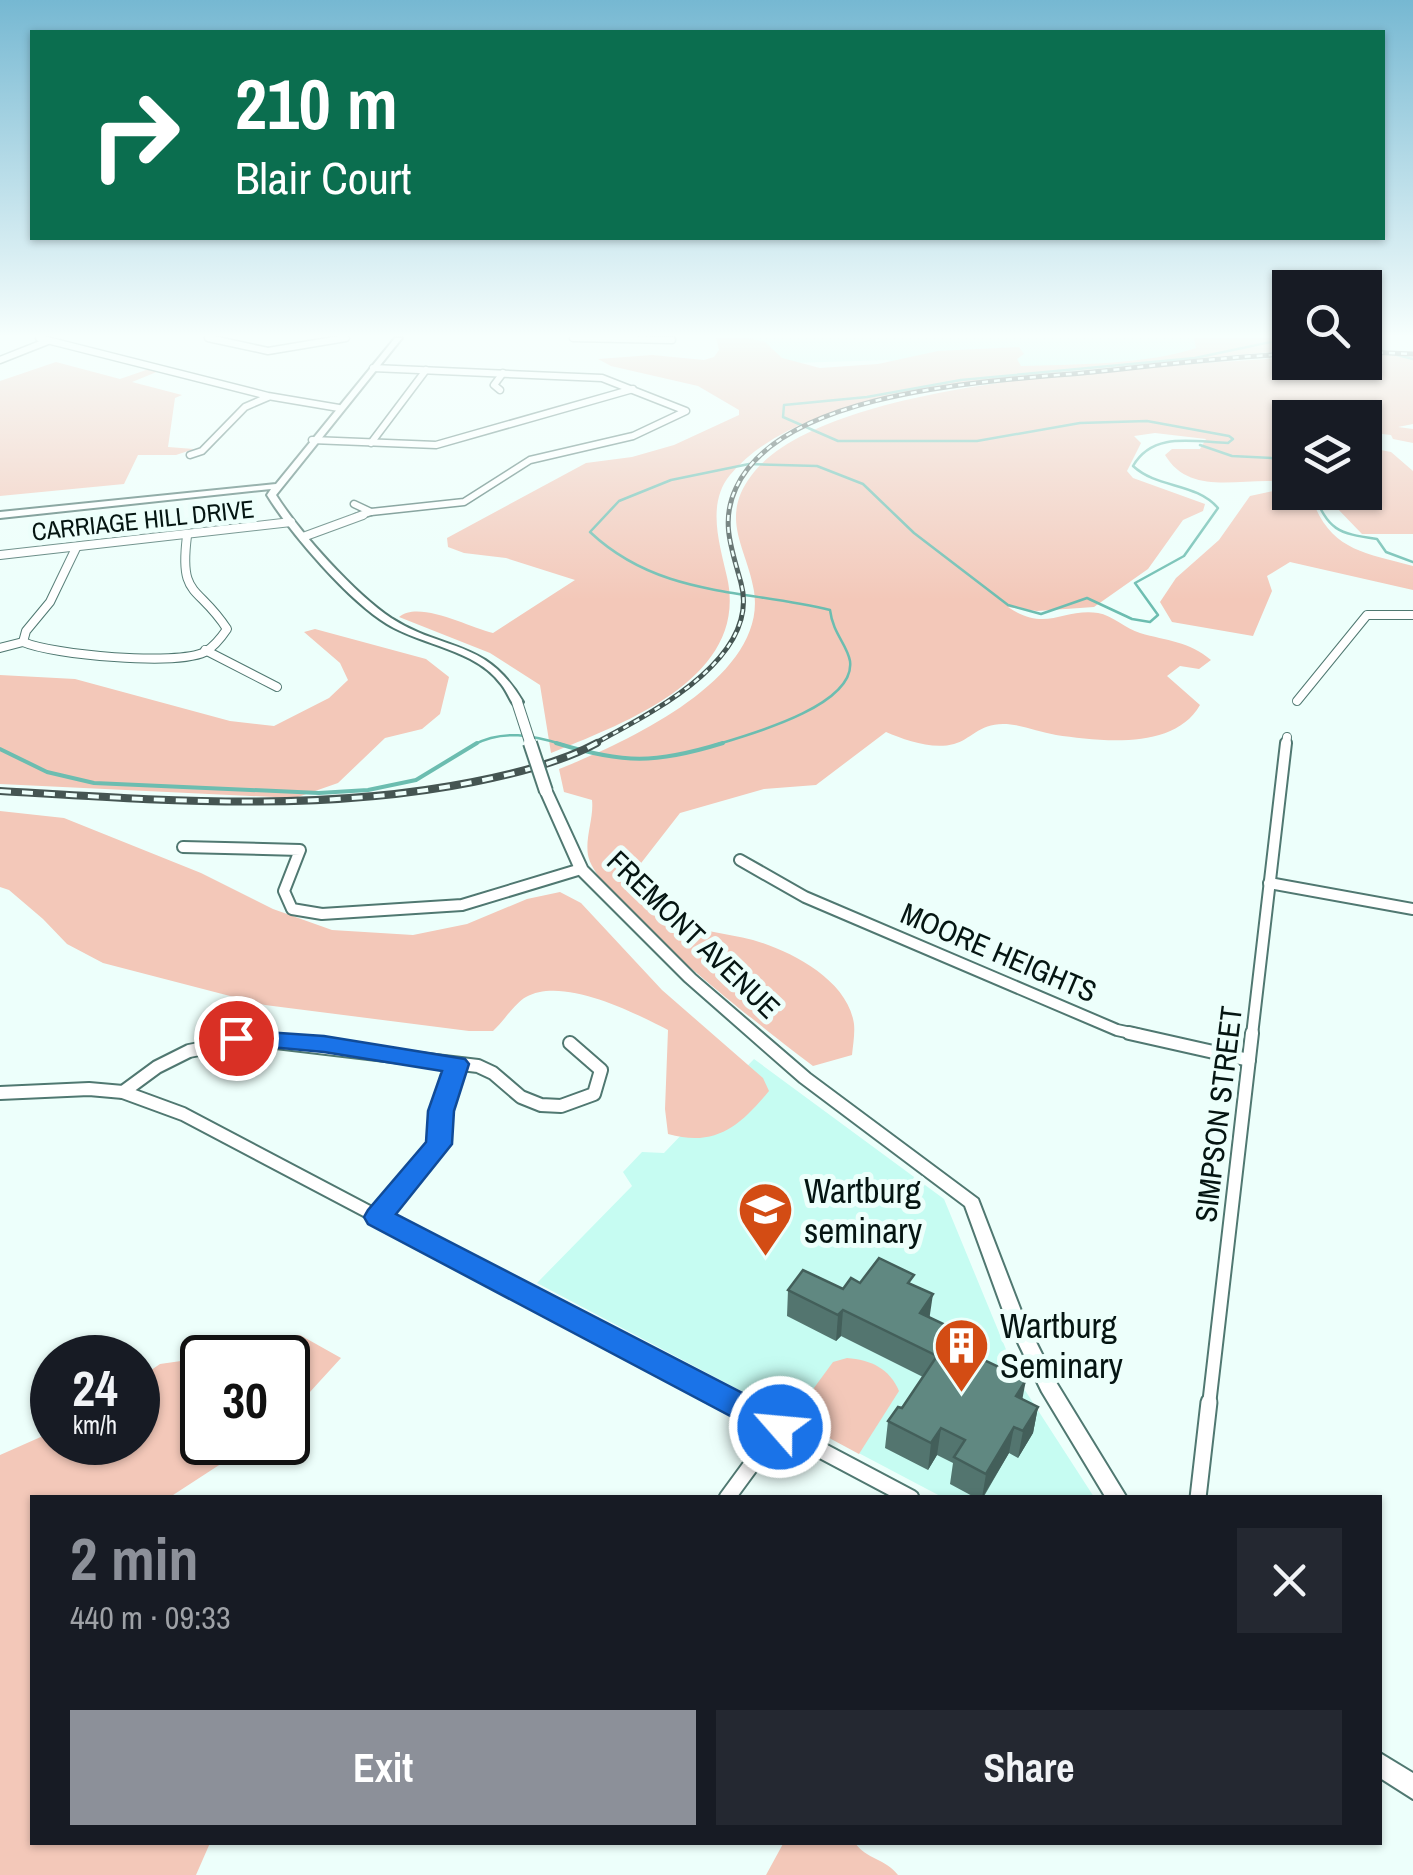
<!DOCTYPE html>
<meta charset="utf-8">
<style>
body{margin:0;font-family:"Archivo Narrow",sans-serif;background:#242831;color:#f1f3f6;height:100vh;display:flex;flex-direction:column;font-size:38px;white-space:nowrap}
*{box-sizing:border-box;margin:0}
p{font-size:32px;color:#9ea1a6}
.icon{flex:none;width:55px;height:55px;fill:none;stroke:currentColor;stroke-width:2;stroke-linecap:round;stroke-linejoin:round}
.map{position:relative;flex:1;overflow:hidden}
.drawer{position:absolute;left:30px;top:1495px;width:1352px;height:350px;display:flex;flex-direction:column;background:#171b24;border-radius:0px;box-shadow:0 2px 8px #0004}
.drawer>*{flex:none}
.hud{position:absolute;left:30px;top:30px;width:1355px;height:210px;border-radius:0px;box-shadow:0 2px 8px #0004;background:#0b6e4f;color:#fff;overflow:hidden}
.buttons{position:absolute;left:1272px;top:270px;display:grid;gap:20px}
.buttons a{display:grid;place-items:center;width:110px;height:110px;border-radius:0px;background:#171b24;box-shadow:0 2px 8px #0004;font-size:50px}
.speed{position:absolute;left:30px;top:1335px;display:flex;gap:20px;font-size:50px;font-weight:700;text-align:center}
.speed>*{display:grid;place-content:center;width:130px;height:130px;border-radius:50%;background:#171b24;box-shadow:0 2px 8px #0004;line-height:1}
.speed small{font-size:25px;font-weight:400}
.speed .limit{border:5px solid #111;border-radius:15px;background:#fff;color:#111}
.pin{position:absolute;display:grid;place-items:center;width:85px;height:85px;color:#fff;margin:-42px;border:5px solid #fff;border-radius:50%;box-shadow:0 2px 10px #0007}
.me{position:absolute;width:110px;margin:-55px;rotate:297deg;stroke-linejoin:round;filter:drop-shadow(0 0 8px #0008)}
.turn{display:flex;align-items:center;gap:35px;height:210px;padding:0 40px;font-size:45px}
.turn .icon{width:130px;height:130px;stroke-width:2.5}
.turn b{display:block;font-size:70px;line-height:85px}
.round{display:grid;place-items:center;flex:none;width:105px;height:105px;border-radius:0px;background:#242831}
.overview{display:flex;align-items:center;justify-content:space-between;height:170px;padding:0 40px}
h1{font-size:60px;font-weight:800;line-height:75px;color:#8c9099}
.primary-button{display:flex;gap:20px;margin-top:auto;padding:20px 40px}
.primary-button a{flex:1;height:115px;border-radius:0px;background:#8c9099;color:#fff;font-size:40px;font-weight:800;line-height:115px;text-align:center}
.primary-button a+a{background:#242831;color:#f1f3f6}
.map>svg:first-child{display:block}
</style>
<div class="map">
<svg width="1413" height="1875" viewBox="0 0 1413 1875">
<rect width="100%" height="100%" fill="#edfffb"/>
<g fill="#c6fcf2">
<polygon points="722,338 1209,338 1221,364 987,386 888,360 733,365"/>
<polygon points="754,1059 944,1199 1019,1381 1094,1497 942,1497 537,1283 632,1186 623,1172 642,1152 664,1153"/>
</g>
<g fill="#f3c8b9">
<path d="M716,338h32l17,4 17,16 38,10 58,-4 60,-13 81,-4 5,7 -7,5 4,7c49,-1 130,-2 175,-18l-2,-10h96v13c-58,3 -116,11 -174,16 -108,11 -312,19 -386,108 -24,29 -10,70 -3,102 23,101 -103,146 -176,176l-11,-68 -50,-32 -91,-36c20,-17 69,10 94,16l82,-53 -69,-22 -42,-5 -16,-6 -1,-9 139,-75 46,-6 42,-12 65,-30v-5l-41,-24 -87,-20 -13,-7 54,-4 52,5 10,-3 5,-7z"/>
<path d="M1365,354l48,3v67l-15,3 15,2v14l-20,-4 -2,-4 -26,-3v-14h-75v65c-41,-9 -98,17 -125,-28l7,-6h28l6,-10 -51,-6 -21,3 7,7 -14,28 6,7 72,26 -2,7 -20,9 -35,49 -54,38 -57,4 -29,-4c38,26 55,1 90,6 14,2 28,16 42,20 27,8 49,8 71,27l-12,9 -19,-3 -13,10 33,29c-26,46 -101,36 -144,30 -18,-3 -35,-11 -53,-11 -24,0 -33,16 -49,20 -22,6 -49,-4 -68,-12l-70,53 -52,4 -84,24 -42,54c8,18 16,37 34,49 25,16 53,17 81,24 38,11 95,40 101,84 1,10 -1,21 -2,31l-39,11c-42,-32 -218,-167 -225,-211 -3,-18 6,-37 4,-55l-28,-8 -5,-23c65,-26 209,-90 195,-178 -7,-43 -35,-72 -3,-115 75,-102 415,-108 539,-119v5h75z"/>
<polygon points="56,362 120,379 149,369 159,371 132,382 182,395 175,398 168,447 194,449 176,455 138,455 124,484 0,496 0,381"/>
<polygon points="1365,447 1391,452 1413,471 1413,534 1362,534 1335,506 1329,493 1365,492"/>
<path d="M1288,488l2,4 20,2c19,56 51,58 103,72v24l-123,-28 -23,14 5,15 -19,45 -81,-14 -12,-20 16,-24 43,-38 31,-44z"/>
<polygon points="315,629 426,659 449,677 440,714 422,729 385,738 338,783 295,798 0,784 0,675 75,679 230,721 274,726 329,698 348,680 340,663 304,632"/>
<path d="M0,811l64,7 137,55 72,36 59,21 81,5 54,-11 60,-25 33,-7 21,11 81,87 101,88 6,13c-30,36 -54,56 -101,43l-3,-25 3,-79c-33,-17 -105,-54 -142,-33 -11,6 -23,25 -33,34h-24l-204,-26 -162,-42 -36,-19 -24,-25 -34,-29 -9,-3z"/>
<polygon points="300,1335 341,1358 288,1416 288,1358 204,1357"/>
<polygon points="202,1358 202,1442 253,1443 170,1497 32,1498 32,1842 210,1843 196,1875 0,1875 0,1455 52,1432 52,1442 138,1442 138,1379 160,1364"/>
<path d="M847,1358c24,2 42,10 52,33l-40,63 -67,-36 41,-56z"/>
<path d="M784,1842l71,1c11,16 31,16 43,32h-132z"/>
</g>
<g fill="none" stroke-linecap="round" stroke-linejoin="round">
<g stroke="#6cbdb0" stroke-width="2.5">
<polyline points="1365,340 1367,347 1413,359"/>
<polyline points="1200,445 1232,456 1290,459"/>
<path d="M1313,492c16,39 24,41 64,47l9,13 27,10"/>
<path d="M473,745c30,-16 60,-10 91,0"/>
<path d="M715,745c33,-10 141,-39 135,-84 -3,-17 -17,-27 -20,-51 -87,-21 -171,-13 -240,-78l29,-31 52,-21 78,-16 68,2 46,18 51,49 94,72 33,9 46,-16 45,21 18,3 8,-7 -23,-32 49,-27 34,-48c-23,-26 -60,-19 -85,-42 20,-35 61,-24 95,-23l5,-4 -4,-3 -82,-15 -67,2 -103,18h-139l-55,-24 1,-12 83,-8 94,-17 234,-22 95,-20"/>
</g>
<g stroke="#6cbdb0" stroke-width="4">
<path d="M556,743c68,21 99,21 167,0"/>
<polyline points="0,749 47,772 94,783 319,793 368,790 416,780 477,743"/>
</g>
<defs>
<g id="street-far4">
<polyline points="39,338 268,396 339,408"/>
<polyline points="208,338 268,351 346,338"/>
<polyline points="573,338 672,340"/>
<polyline points="0,360 48,341"/>
<polyline points="500,390 494,385 503,373"/>
<polyline points="312,440 436,445 633,389"/>
<polyline points="371,443 426,370"/>
<polyline points="190,455 202,451 245,407 268,397"/>
<polyline points="354,504 371,512"/>
<polyline points="356,517 371,512 464,502 530,460 633,436 686,411 602,378 373,368"/>
</g>
<g id="street-far3">
<polyline points="303,537 363,515"/>
<polyline points="0,555 291,522"/>
<path d="M23,642c30,13 153,24 182,10 10,-6 16,-14 22,-23 -29,-45 -48,-30 -40,-93"/>
<polyline points="23,642 26,631 50,602 76,548"/>
<polyline points="0,648 23,642"/>
<polyline points="205,650 277,687"/>
<polyline points="1297,701 1367,615 1413,615"/>
<polyline points="1286,745 1287,737"/>
</g>
<g id="street-far2">
<polyline points="183,847 300,850 284,891 292,909 322,914 462,905 581,869"/>
<polyline points="740,860 805,897 1117,1030 1140,1035"/>
<polyline points="1269,883 1413,909"/>
<polyline points="1252,1035 1286,743"/>
</g>
<g id="street-far1">
<polyline points="1129,1033 1249,1060"/>
<polyline points="123,1092 157,1067 189,1051 250,1039 478,1066 493,1073 521,1097 541,1105 561,1106 594,1094 601,1070 570,1043"/>
<polyline points="0,1093 89,1089 123,1092 183,1114 735,1405"/>
<polyline points="378,1217 439,1144 441,1111 456,1065"/>
<polyline points="1209,1405 1252,1033"/>
</g>
<g id="street">
<polyline points="730,1402 911,1498"/>
<polyline points="727,1498 779,1427"/>
<polyline points="1198,1498 1209,1402"/>
</g>
<g id="secondary">
<path d="M395,338h7l-126,157c24,38 78,98 115,123 53,34 95,20 132,84l-2,2h-8c-4,-6 -7,-14 -12,-20 -26,-35 -78,-38 -114,-60 -39,-24 -96,-90 -120,-129l4,-6 -271,29v-6l276,-28z"/>
<polygon points="546,787 552,791 587,867 695,975 810,1074 978,1199 1023,1316 1056,1382 1127,1498 1106,1498 1042,1392 1005,1316 965,1206 800,1082 685,981 576,872 540,791"/>
<polygon points="1380,1753 1413,1773 1413,1799 1380,1778"/>
</g>
</defs>
<use href="#street-far4" stroke="#507871" stroke-width="9"/>
<use href="#street-far3" stroke="#507871" stroke-width="10"/>
<use href="#street-far2" stroke="#507871" stroke-width="14"/>
<use href="#street-far1" stroke="#507871" stroke-width="16"/>
<use href="#street" stroke="#507871" stroke-width="19"/>
<use href="#secondary" stroke="#507871" stroke-width="4"/>
<use href="#street-far4" stroke="#fff" stroke-width="6"/>
<use href="#street-far3" stroke="#fff" stroke-width="8"/>
<use href="#street-far2" stroke="#fff" stroke-width="10"/>
<use href="#street-far1" stroke="#fff" stroke-width="12"/>
<use href="#street" stroke="#fff" stroke-width="15"/>
<use href="#secondary" fill="#fff" fill-rule="evenodd"/>
<defs>
<g id="rail-far1">
<polyline points="1365,352 1413,354"/>
<path d="M592,745c53,-29 170,-85 149,-162 -9,-34 -21,-61 -5,-95 46,-100 263,-107 357,-116 66,-7 131,-15 197,-18"/>
</g>
<path id="rail" d="M0,791c158,9 317,22 473,-9 41,-8 87,-19 124,-39"/>
</defs>
<use href="#rail-far1" stroke="#455552" stroke-width="5"/>
<use href="#rail" stroke="#455552" stroke-width="8"/>
<use href="#rail-far1" stroke="#edfffb" stroke-width="2.5" stroke-dasharray="6" stroke-linecap="butt"/>
<use href="#rail" stroke="#edfffb" stroke-width="4" stroke-dasharray="11" stroke-linecap="butt"/>
<defs>
<polyline id="secondary-bridge-far1" points="517,702 531,745"/>
<polyline id="secondary-bridge" points="530,743 546,791"/>
</defs>
<use href="#secondary-bridge-far1" stroke="#507871" stroke-width="12" stroke-linecap="butt"/>
<use href="#secondary-bridge" stroke="#507871" stroke-width="16" stroke-linecap="butt"/>
<use href="#secondary-bridge-far1" stroke="#fff" stroke-width="10"/>
<use href="#secondary-bridge" stroke="#fff" stroke-width="12"/>
</g>
<polygon fill="#53756f" points="860,1283 913,1285 930,1317 956,1330 954,1346 1023,1399 1038,1407 1033,1433 1018,1458 1009,1453 983,1498 976,1498 950,1484 953,1463 937,1455 928,1470 885,1448 888,1421 902,1408 923,1377 841,1336 836,1341 787,1316 788,1290 843,1289"/>
<g fill="#435f5a">
<polygon points="933,1294 929,1321 920,1313"/>
<polygon points="843,1310 841,1336 836,1341 838,1315"/>
<polygon points="956,1330 953,1356 948,1343"/>
<polygon points="1026,1380 1021,1406 1016,1396"/>
<polygon points="1038,1407 1033,1433 1018,1458 1023,1431"/>
<polygon points="1014,1427 1009,1453 982,1498 986,1474"/>
<polygon points="941,1428 937,1455 928,1470 931,1443"/>
</g>
<polygon fill="#608881" stroke="#435f5a" stroke-width="2.5" points="879,1258 914,1275 908,1283 933,1294 920,1313 956,1330 948,1343 1026,1380 1016,1396 1038,1407 1023,1431 1014,1427 986,1474 954,1457 965,1440 941,1428 931,1443 888,1421 898,1407 902,1408 937,1356 843,1310 838,1315 788,1290 803,1270 843,1289 851,1278 860,1283"/>
<linearGradient id="sky" x2="0" y2="1"><stop stop-color="#76b8d2"/><stop offset="0.56" stop-color="#f7fffd"/><stop offset="1" stop-color="#f7fffd" stop-opacity="0"/></linearGradient>
<rect width="1413" height="600" fill="url(#sky)"/>
<polygon fill="#1a73e8" stroke="#114b97" stroke-width="2.5" points="236,1030 324,1036 465,1059 469,1064 454,1111 452,1144 396,1214 791,1418 795,1427 791,1436 780,1440 768,1436 368,1224 364,1217 368,1210 426,1142 428,1111 442,1071 324,1052 227,1043 223,1038 227,1032"/>
<defs>
<symbol id="university-pin" viewBox="-11 -11 22 30"><path d="M0 17L-7.5 6A9.5 9.5 0 1 1 7.5 6Z" fill="#d34c14" stroke="#edfffb"/><path d="M0-5L7-2L0 1L-7-2ZM-4 1L0 2.5L4 1V4Q0 6-4 4Z" fill="#fff"/></symbol>
<symbol id="building-pin" viewBox="-11 -11 22 30"><path d="M0 17L-7.5 6A9.5 9.5 0 1 1 7.5 6Z" fill="#d34c14" stroke="#edfffb"/><path d="M-4-6H4V6H1V3H-1V6H-4ZM-2.5-4.3h1.7v1.8h-1.7ZM.8-4.3h1.7v1.8H.8ZM-2.5-1h1.7V.8h-1.7ZM.8-1h1.7V.8H.8Z" fill="#fff"/></symbol>
</defs>
<g fill-rule="evenodd">
<use href="#university-pin" x="734" y="1178" width="63" height="86"/>
<use href="#building-pin" x="930" y="1314" width="63" height="86"/>
</g>
<g text-anchor="middle" dominant-baseline="central" stroke-width="10" stroke-linejoin="round" paint-order="stroke">
<g font-size="25" fill="#051512" stroke="#edfffb">
<text transform="translate(143 520) rotate(-6)">CARRIAGE HILL DRIVE</text>
</g>
<g font-size="30" fill="#051512" stroke="#edfffb">
<text transform="translate(694 934) rotate(44)">FREMONT AVENUE</text>
<text transform="translate(999 952) rotate(23)">MOORE HEIGHTS</text>
<text transform="translate(1218 1114) rotate(-83)">SIMPSON STREET</text>
</g>
<g font-size="35" fill="#051512" stroke="#edfffb" text-anchor="start">
<text x="804" y="1190">Wartburg<tspan x="804" dy="40">seminary</tspan></text>
<text x="1000" y="1325">Wartburg<tspan x="1000" dy="40">Seminary</tspan></text>
</g>
</g>
</svg>
<div class="buttons">
<a><svg class="icon" aria-label="search" viewBox="0 0 24 24"><circle cx="10" cy="10" r="6"/><path d="M15 15l6 6"/></svg></a>
<a><svg class="icon" aria-label="layers" viewBox="0 0 24 24"><path d="M12 4l9 5-9 5-9-5zM3 14l9 5 9-5"/></svg></a>
</div>
<div class="speed"><div>24<small>km/h</small></div><div class="limit">30</div></div>
<div class="pin" style="left:236px;top:1038px;background:#d93025"><svg class="icon" aria-label="arrive" viewBox="0 0 24 24"><path d="M6 21V4h12l-3 4 3 4H6"/></svg></div>
<svg class="me" style="left:780px;top:1427px" viewBox="-20 -20 40 40"><circle r="17" fill="#1a73e8" stroke="#fff" stroke-width="3"/><path d="M0-11L8 9 0 5-8 9z" fill="#fff"/></svg>
<div class="hud">
<div class="turn"><svg class="icon" aria-label="right" viewBox="0 0 24 24"><path d="M7 20v-9h11M14 6l5 5-5 5"/></svg><div><b>210 m</b>Blair Court</div></div>
</div>
<section class="drawer">
<div class="overview"><div><h1>2 min</h1><p>440 m · 09:33</p></div><a class="round"><svg class="icon" aria-label="close" viewBox="0 0 24 24"><path d="M6 6l12 12M18 6L6 18"/></svg></a></div>
<div class="primary-button"><a>Exit</a><a>Share</a></div>
</section>
</div>
